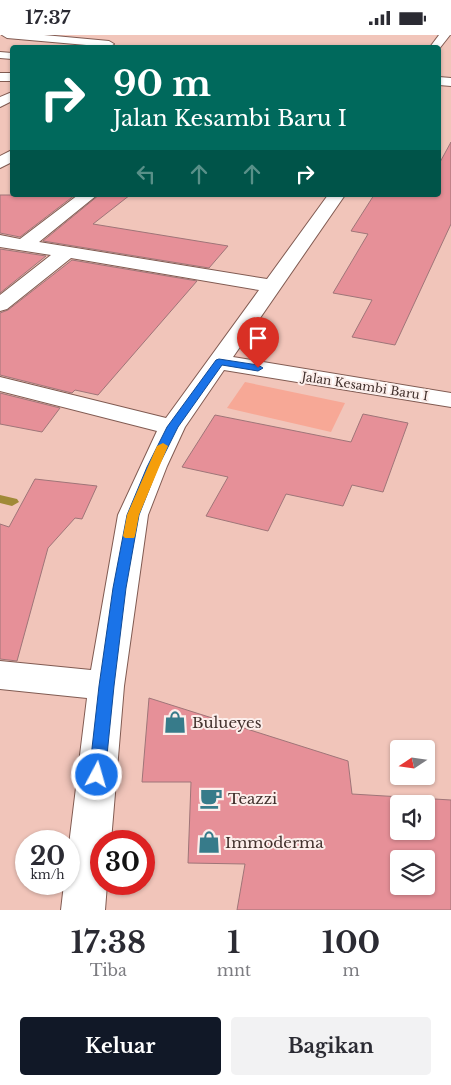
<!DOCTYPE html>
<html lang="id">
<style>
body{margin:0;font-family:"Libre Baskerville",serif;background:#f2f2f3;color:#2b2b33;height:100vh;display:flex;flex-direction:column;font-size:19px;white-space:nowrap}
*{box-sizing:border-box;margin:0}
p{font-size:16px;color:#7c7c81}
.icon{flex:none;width:28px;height:28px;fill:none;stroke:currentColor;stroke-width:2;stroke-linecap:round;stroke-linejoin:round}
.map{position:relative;height:875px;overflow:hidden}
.side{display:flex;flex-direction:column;background:#fff;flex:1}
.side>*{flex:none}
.top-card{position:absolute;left:10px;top:10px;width:431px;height:152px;border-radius:5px;box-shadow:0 1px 4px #0004;background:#00695c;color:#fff;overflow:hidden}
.needle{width:32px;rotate:257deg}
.controls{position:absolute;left:390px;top:705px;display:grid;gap:10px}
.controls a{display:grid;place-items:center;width:45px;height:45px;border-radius:5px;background:#fff;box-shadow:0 1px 4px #0004;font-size:25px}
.speed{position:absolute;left:15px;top:795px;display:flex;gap:10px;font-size:25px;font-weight:700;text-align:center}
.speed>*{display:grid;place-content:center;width:65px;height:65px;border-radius:50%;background:#fff;box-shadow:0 1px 4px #0004;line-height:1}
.speed small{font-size:12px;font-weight:400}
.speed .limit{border:8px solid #d22;background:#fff;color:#111}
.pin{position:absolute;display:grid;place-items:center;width:42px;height:42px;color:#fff;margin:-51px -21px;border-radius:50% 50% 50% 0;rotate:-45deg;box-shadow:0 0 5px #0007}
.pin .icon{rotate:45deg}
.me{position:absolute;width:55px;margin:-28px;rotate:6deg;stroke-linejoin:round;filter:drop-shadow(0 0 4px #0008)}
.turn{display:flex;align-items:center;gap:18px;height:105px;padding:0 20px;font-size:22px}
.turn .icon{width:65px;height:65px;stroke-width:2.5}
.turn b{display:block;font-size:35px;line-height:42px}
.lanes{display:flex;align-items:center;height:48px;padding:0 20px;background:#0003;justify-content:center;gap:25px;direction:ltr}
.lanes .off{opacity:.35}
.eta{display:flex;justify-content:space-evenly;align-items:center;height:85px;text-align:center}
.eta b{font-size:30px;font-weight:800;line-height:35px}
.primary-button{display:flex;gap:10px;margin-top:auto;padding:10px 20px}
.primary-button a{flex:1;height:58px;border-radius:5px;background:#111827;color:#fff;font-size:20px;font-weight:800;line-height:58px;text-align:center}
.primary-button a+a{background:#f2f2f3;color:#2b2b33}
.status{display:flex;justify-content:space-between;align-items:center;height:35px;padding:0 25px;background:#fff;direction:ltr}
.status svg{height:14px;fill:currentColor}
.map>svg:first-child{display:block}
</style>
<div class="status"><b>17:37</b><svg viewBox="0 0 49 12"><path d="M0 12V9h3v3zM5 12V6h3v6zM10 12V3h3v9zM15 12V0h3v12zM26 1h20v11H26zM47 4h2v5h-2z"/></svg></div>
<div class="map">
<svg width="451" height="875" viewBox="0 0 451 875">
<rect width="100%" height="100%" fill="#f1c5ba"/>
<polygon fill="#f7a896" points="245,347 345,368 331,397 227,373"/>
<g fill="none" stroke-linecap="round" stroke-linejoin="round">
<polygon fill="#a08a38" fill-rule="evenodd" points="0,460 17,464 19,467 12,471 0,468"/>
</g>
<g fill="#e69098" stroke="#9f7578" fill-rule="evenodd">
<polygon points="451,107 451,189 395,310 352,302 372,265 333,258 368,199 351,196 374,160 439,160 439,129"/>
<polygon points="0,160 75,160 20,202 0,198"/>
<polygon points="99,160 130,160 93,189 228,211 209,233 43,206"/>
<polygon points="0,214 46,221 0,258"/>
<polygon points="72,225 197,246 98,360 75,355 72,358 0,340 0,278 8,275"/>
<polygon points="0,358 60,373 42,397 0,389"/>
<polygon points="363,379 408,388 383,457 352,450 343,471 286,459 268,496 206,481 228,442 182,432 215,380 351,407"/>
<polygon points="35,444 97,451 82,484 75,483 48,513 17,626 0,624 0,489 9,492"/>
<path d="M149,663l199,63 4,33 99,6v110h-214l8,-46 -57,-1 3,-81h-49zM399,769h27v27h-27zM399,824h27v27h-27z"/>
</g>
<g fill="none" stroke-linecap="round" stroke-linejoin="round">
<defs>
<g id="minor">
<polygon points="2,0 44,0 109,6 114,9 109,12 7,3"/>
<polygon points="439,0 450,0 439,14 439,12 430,12"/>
<polygon points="0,17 12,18 12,24 0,23"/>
<rect x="0" y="38" width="12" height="8"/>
<polygon points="439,42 451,43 451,51 439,50"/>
<polygon points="12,57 12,66 0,72 0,62"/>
<polygon points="12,115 12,127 0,133 0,121"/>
<polygon points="78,160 97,160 39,207 267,244 328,160 345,160 233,322 451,358 451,372 224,335 185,392 167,431 148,480 124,651 111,806 101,806 101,849 107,849 105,875 61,875 64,849 69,849 69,810 87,663 0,654 0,626 91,635 118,480 157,396 0,356 0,342 166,383 259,255 71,223 7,274 0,276 0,260 51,220 0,212 0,200 20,204"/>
</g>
</defs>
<use href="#minor" stroke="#815b52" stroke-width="2"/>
<use href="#minor" fill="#fff" fill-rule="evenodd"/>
</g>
<polygon fill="#1a73e8" stroke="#114b97" points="219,324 258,330 263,333 258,336 222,330 178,392 158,432 139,480 126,553 114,651 105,740 102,745 97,747 91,745 89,740 99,651 113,553 127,480 147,432 167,392 216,325"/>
<polygon fill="#f59e0b" points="163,408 168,411 139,480 135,501 134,503 125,503 123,501 127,480 157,411"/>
<defs>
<symbol id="shop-bare" viewBox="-9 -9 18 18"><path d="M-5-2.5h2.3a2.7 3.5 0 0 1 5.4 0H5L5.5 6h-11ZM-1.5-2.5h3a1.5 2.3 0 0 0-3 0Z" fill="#377b8a" stroke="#fceeeb" stroke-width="2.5" paint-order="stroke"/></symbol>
<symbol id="cafe-bare" viewBox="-9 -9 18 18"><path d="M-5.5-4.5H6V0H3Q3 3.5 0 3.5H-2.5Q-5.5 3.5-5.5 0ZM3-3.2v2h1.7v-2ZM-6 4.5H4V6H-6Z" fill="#377b8a" stroke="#fceeeb" stroke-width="2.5" paint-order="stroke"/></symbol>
</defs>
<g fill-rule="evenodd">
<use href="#shop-bare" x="159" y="671" width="32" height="32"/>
<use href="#cafe-bare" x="195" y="747" width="32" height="32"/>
<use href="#shop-bare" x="193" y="791" width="32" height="32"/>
</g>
<g text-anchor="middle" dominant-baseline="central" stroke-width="4" stroke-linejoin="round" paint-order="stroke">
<g font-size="12" fill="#42312d" stroke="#fceeeb">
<text transform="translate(365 351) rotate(9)">Jalan Kesambi Baru I</text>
</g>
<g font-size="15" fill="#42312d" stroke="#fceeeb" text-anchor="start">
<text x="192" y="687">Bulueyes</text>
<text x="228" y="763">Teazzi</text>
<text x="225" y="807">Immoderma</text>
</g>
</g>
</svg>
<div class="controls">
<a><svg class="needle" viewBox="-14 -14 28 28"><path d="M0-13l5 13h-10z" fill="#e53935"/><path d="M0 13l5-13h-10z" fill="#7c7c81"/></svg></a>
<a><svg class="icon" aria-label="sound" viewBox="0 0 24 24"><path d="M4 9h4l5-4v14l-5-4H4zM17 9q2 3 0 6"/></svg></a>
<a><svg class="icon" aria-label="layers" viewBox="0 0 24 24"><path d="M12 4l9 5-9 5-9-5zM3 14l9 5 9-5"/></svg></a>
</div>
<div class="speed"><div>20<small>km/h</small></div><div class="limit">30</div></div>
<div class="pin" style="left:258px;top:333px;background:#d93025"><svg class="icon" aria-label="arrive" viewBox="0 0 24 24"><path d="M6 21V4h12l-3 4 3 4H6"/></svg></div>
<svg class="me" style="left:97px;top:740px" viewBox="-20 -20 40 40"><circle r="17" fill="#1a73e8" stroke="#fff" stroke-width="3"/><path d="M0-11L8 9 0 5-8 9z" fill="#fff"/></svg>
<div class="top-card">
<div class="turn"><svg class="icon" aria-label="right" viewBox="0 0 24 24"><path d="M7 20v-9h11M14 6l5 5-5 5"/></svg><div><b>90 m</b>Jalan Kesambi Baru I</div></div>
<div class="lanes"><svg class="icon off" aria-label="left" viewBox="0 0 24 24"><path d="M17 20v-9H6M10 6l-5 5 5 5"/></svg><svg class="icon off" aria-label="ahead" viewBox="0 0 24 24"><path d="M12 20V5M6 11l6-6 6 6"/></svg><svg class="icon off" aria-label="ahead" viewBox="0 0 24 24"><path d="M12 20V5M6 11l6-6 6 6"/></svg><svg class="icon" aria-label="right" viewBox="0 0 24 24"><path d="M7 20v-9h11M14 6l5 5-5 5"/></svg></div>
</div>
</div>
<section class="side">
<div class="eta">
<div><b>17:38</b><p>Tiba</p></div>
<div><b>1</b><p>mnt</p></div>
<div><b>100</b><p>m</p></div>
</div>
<div class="primary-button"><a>Keluar</a><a>Bagikan</a></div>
</section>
